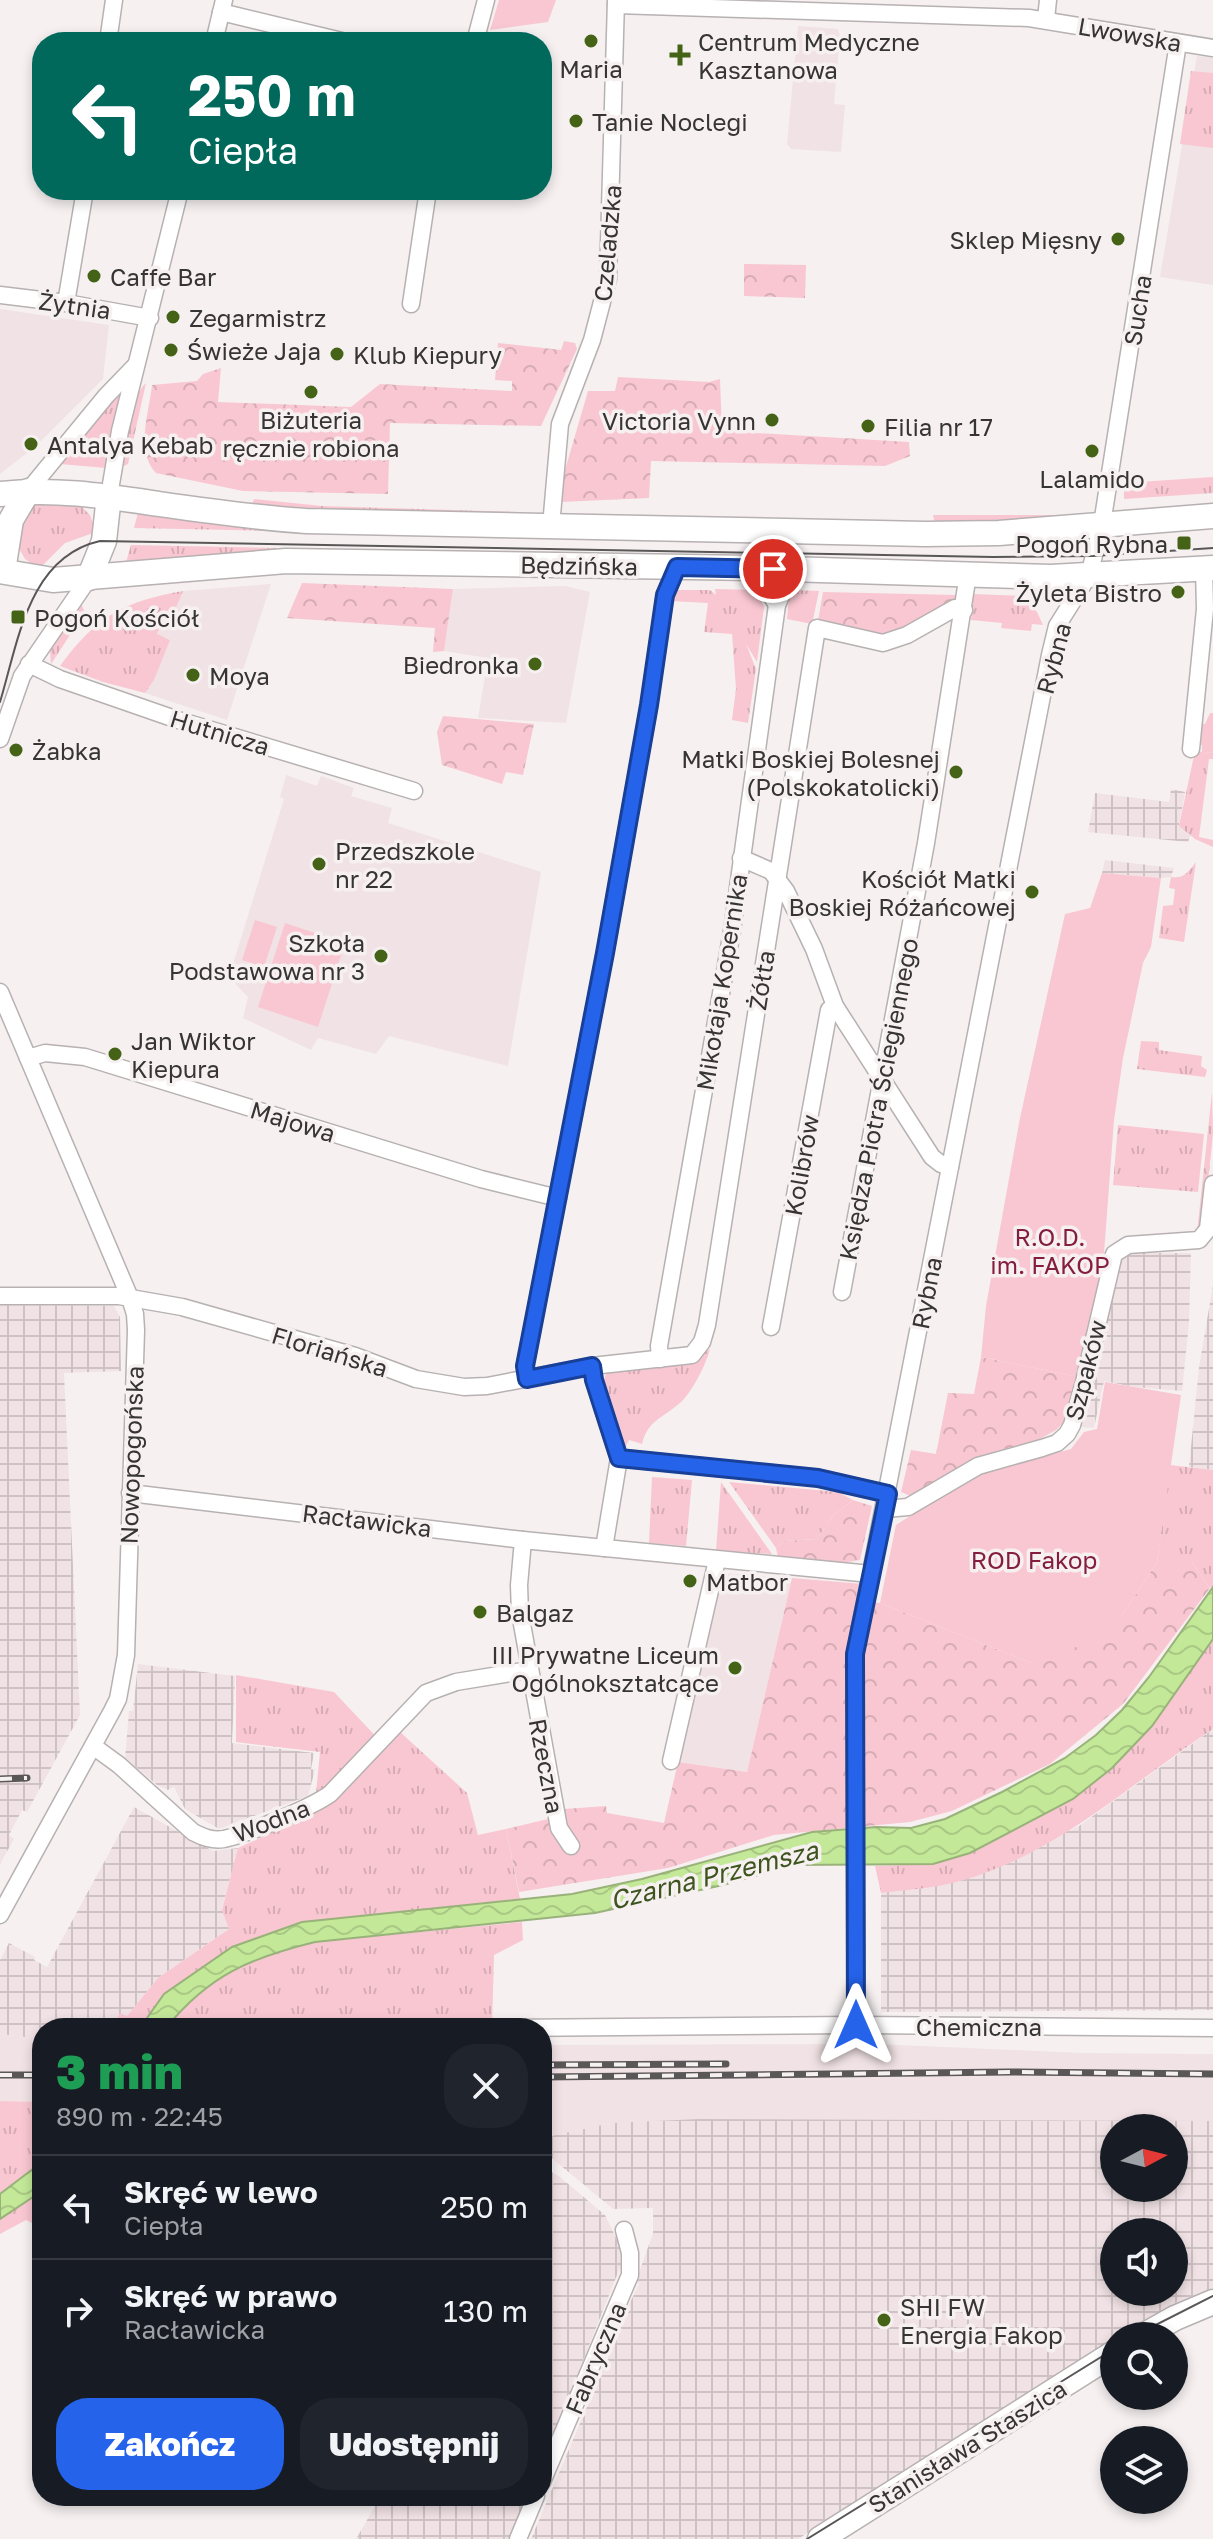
<!DOCTYPE html>
<html lang="pl">
<meta charset="utf-8">
<style>
body{margin:0;font-family:"Golos Text",sans-serif;background:#20242c;color:#f1f3f6;height:100vh;display:flex;flex-direction:column;font-size:30px;white-space:nowrap}
*{box-sizing:border-box;margin:0}
p{font-size:26px;color:#9ea1a6}
.icon{flex:none;width:44px;height:44px;fill:none;stroke:currentColor;stroke-width:2;stroke-linecap:round;stroke-linejoin:round}
.map{position:relative;flex:1;overflow:hidden}
.panel{position:absolute;left:32px;top:2018px;width:520px;height:488px;display:flex;flex-direction:column;background:#171b24;border-radius:32px;box-shadow:0 4px 12px #0003}
.panel>*{flex:none}
.top-card{position:absolute;left:32px;top:32px;width:520px;height:168px;border-radius:32px;box-shadow:0 4px 12px #0003;background:#00695c;color:#fff;overflow:hidden}
.needle{width:52px;rotate:83deg}
.tools{position:absolute;left:1100px;top:2114px;display:grid;gap:16px}
.tools a{display:grid;place-items:center;width:88px;height:88px;border-radius:50%;background:#171b24;box-shadow:0 4px 12px #0003;font-size:40px}
.pin{position:absolute;display:grid;place-items:center;width:68px;height:68px;color:#fff;margin:-34px;border:4px solid #fff;border-radius:50%;box-shadow:0 2px 8px #0007}
.me{position:absolute;width:88px;margin:-44px;rotate:0deg;stroke-linejoin:round;filter:drop-shadow(0 0 6px #0008)}
.turn{display:flex;align-items:center;gap:28px;height:168px;padding:0 24px;font-size:36px}
.turn .icon{width:104px;height:104px;stroke-width:2.5}
.turn b{display:block;font-size:56px;line-height:68px}
.round{display:grid;place-items:center;flex:none;width:84px;height:84px;border-radius:32px;background:#20242c}
.headline{display:flex;align-items:center;justify-content:space-between;height:136px;padding:0 24px}
h1{font-size:48px;font-weight:800;line-height:60px;color:#1e9e55}
.primary-button{display:flex;gap:16px;margin-top:auto;padding:16px 24px}
.primary-button a{flex:1;height:92px;border-radius:32px;background:#2563eb;color:#fff;font-size:32px;font-weight:800;line-height:92px;text-align:center}
.primary-button a+a{background:#20242c;color:#f1f3f6}
ul{padding:0;list-style:none}
li{display:flex;align-items:center;gap:24px;height:104px;padding:0 24px;border-top:2px solid #363941}
li div{flex:1}
li b{display:block;font-size:30px}
li em{font-style:normal}
.map>svg:first-child{display:block}
</style>
<div class="map">
<svg width="1213" height="2539" viewBox="0 0 1213 2539">
<defs>
<pattern id="industrial-grid" width="8" height="8" patternUnits="userSpaceOnUse" patternTransform="scale(2)"><rect width="8" height="8" fill="#f1e2e5"/><path d="M0 4h8M4 0v8" fill="none" stroke="#cfc2c5"/></pattern>
<pattern id="grass-tufts" width="24" height="20" patternUnits="userSpaceOnUse" patternTransform="scale(2)"><rect width="24" height="20" fill="#f9c7d1"/><path d="M3 7l-1-3M5 7V3M7 7l1-3M15 17l-1-3M17 17v-4M19 17l1-3" fill="none" stroke="#d6acb4"/></pattern>
<pattern id="forest-crowns" width="20" height="18" patternUnits="userSpaceOnUse" patternTransform="scale(2)"><rect width="20" height="18" fill="#f9c7d1"/><path d="M2 6a3 3 0 1 1 6 0M12 15a3 3 0 1 1 6 0" fill="none" stroke="#d6acb4"/></pattern>
<pattern id="water-waves" width="16" height="10" patternUnits="userSpaceOnUse" patternTransform="scale(2)"><rect width="16" height="10" fill="#c3e898"/><path d="M0 5q4-4 8 0t8 0" fill="none" stroke="#a8c884"/></pattern>
</defs>
<rect width="100%" height="100%" fill="#f6f0f1"/>
<g fill="#f1e2e5">
<polygon points="798,26 838,29 840,36 834,104 845,105 841,152 791,149 787,144"/>
<polygon points="1197,56 1213,58 1213,285 1160,277"/>
<polygon points="0,309 109,325 103,379 36,446 0,474"/>
<polygon points="271,584 227,720 145,693 154,680 169,639 157,635 167,610 174,611 183,591"/>
<polygon points="565,586 590,592 566,723 478,718 488,658 444,651 453,589"/>
<polygon points="286,775 317,786 321,776 354,788 351,796 392,808 388,823 541,872 508,1066 389,1036 376,1054 318,1038 311,1050 243,1018 248,997 229,977 284,799 280,797"/>
<polygon points="720,1573 792,1578 747,1772 678,1762"/>
<polygon points="0,2034 42,2039 42,2102 0,2101"/>
<polygon points="876,2044 1082,2053 1213,2054 1213,2121 611,2123 542,2138 542,2045"/>
</g>
<g fill="url(#industrial-grid)" fill-rule="evenodd">
<polygon points="1171,789 1185,792 1179,826 1191,834 1188,842 1088,832 1095,793 1169,802"/>
<polygon points="1105,860 1174,868 1171,877 1161,878 1102,873"/>
<polygon points="1138,1253 1191,1253 1189,1323 1182,1391 1134,1387 1104,1381 1094,1428 1080,1427 1120,1260 1127,1255"/>
<polygon points="1213,1285 1213,1470 1189,1467 1199,1367"/>
<polygon points="0,1305 114,1306 120,1317 121,1371 64,1373 80,1715 27,1812 22,1810 9,1835 14,1839 0,1864"/>
<polygon points="138,1664 235,1676 232,1743 314,1753 311,1769 315,1770 308,1796 219,1829 185,1809 174,1787 168,1790 157,1785 125,1758 129,1711 133,1711"/>
<polygon points="1213,1729 1213,2010 881,2012 881,1893 947,1884 1079,1826"/>
<polygon points="134,1807 213,1851 238,1848 222,1909 229,1929 158,1978 127,2017 120,2014 112,2028 42,2028 42,2039 0,2034 0,1960 9,1943 35,1957 34,1960 47,1967"/>
<path d="M699,2119l514,2v167l-40,16 -52,32h-7v4l-316,199h-267l80,-189 -3,-2 31,-64 -3,-3 17,-48v-25l-40,1 -71,-59v-12l69,-15zM1114,2128h60v60h-60zM1114,2232h60v60h-60z"/>
<polygon points="542,2166 560,2177 605,2215 619,2244 621,2265 542,2464"/>
<polygon points="381,2496 529,2496 512,2539 356,2539"/>
</g>
<g fill="url(#grass-tufts)">
<polygon points="1191,71 1213,73 1213,148 1180,144"/>
<path d="M146,383l-18,81 -4,2c-1,-20 7,-71 22,-83z"/>
<polygon points="126,384 106,468 60,464"/>
<polygon points="1213,477 1213,493 1124,499 1124,483"/>
<polygon points="254,499 322,506 517,512 523,515 367,515 252,505"/>
<polygon points="37,502 77,502 90,515 96,532 65,543 39,569 25,559 17,545 25,510"/>
<polygon points="139,509 521,536 134,528"/>
<polygon points="933,515 1055,515 1055,521 941,524 934,520"/>
<polygon points="131,545 520,553 125,566"/>
<polygon points="715,589 757,590 764,607 757,662 746,644 756,669 748,723 732,720 736,689 732,634 704,632 708,603 670,601 673,590 710,590 716,595"/>
<polygon points="793,590 819,591 812,624 787,619 789,597"/>
<path d="M183,591l-9,21 -7,-1 -10,23 13,6 -16,40 -9,13 -42,-11 -43,-16c37,-50 62,-64 123,-75z"/>
<polygon points="973,594 1023,596 1037,612 1043,625 1032,624 1031,631 1001,628 1002,623 971,620"/>
<polygon points="81,604 85,612 51,664 50,651"/>
<polygon points="1195,751 1213,753 1213,759 1209,759 1199,837 1213,840 1213,847 1195,839 1179,826"/>
<path d="M1196,862l-12,80 -25,-4 4,-32 10,-1 2,-16 -6,-1 2,-11c13,2 17,-5 25,-15z"/>
<polygon points="1141,1041 1159,1042 1159,1050 1202,1056 1201,1066 1207,1070 1205,1077 1137,1069"/>
<polygon points="1212,1092 1213,1133 1204,1222 1197,1233"/>
<polygon points="1118,1125 1204,1134 1198,1192 1113,1185"/>
<path d="M710,1349c-4,15 -15,37 -26,50 -17,18 -36,19 -42,45l-13,-4 -4,8 -5,-5 -17,-61 4,-11 85,-11z"/>
<polygon points="1170,1465 1213,1470 1213,1586 1210,1588 1192,1562 1157,1562"/>
<polygon points="652,1477 692,1480 686,1546 649,1543"/>
<polygon points="721,1482 772,1554 716,1551"/>
<polygon points="729,1482 838,1492 853,1500 833,1516 817,1539 785,1541 776,1548"/>
<path d="M1213,1639v90c-85,56 -162,131 -265,155 -22,5 -45,6 -67,9l-6,-27 58,-2 37,-11 103,-54 79,-73z"/>
<polygon points="236,1675 334,1692 384,1745 400,1732 467,1793 478,1835 506,1829 520,1899 337,1918 164,1994 140,2028 112,2028 120,2013 127,2016 158,1978 229,1929 222,1910 238,1848 314,1813 320,1752 236,1742"/>
<polygon points="522,1922 523,1940 494,1955 492,2028 166,2028 207,1984 236,1968 276,1951 315,1942"/>
<polygon points="0,2101 42,2102 42,2228 26,2220 0,2234"/>
</g>
<g fill="url(#forest-crowns)">
<polygon points="744,264 806,265 805,298 744,296"/>
<path d="M564,341l11,2 2,6 -36,77 -151,-3 -2,71 -145,-3 -87,-18c-21,-22 -7,-60 -4,-88l45,-4 6,-7 18,-6 -3,34 133,5 29,-23 132,7v-10l-17,-1 3,-37 63,7z"/>
<polygon points="618,377 709,382 720,379 722,431 909,442 910,456 885,466 651,461 649,498 561,502 565,470 588,391 615,391"/>
<polygon points="302,583 453,589 444,651 433,652 435,628 287,618"/>
<polygon points="823,592 957,595 956,605 896,635 817,627"/>
<polygon points="443,716 534,724 523,775 506,772 502,784 442,765 437,732"/>
<polygon points="981,1357 1079,1377 1067,1419 1056,1430 1036,1441 996,1451 911,1496 901,1492 911,1450 936,1454 948,1393 974,1394"/>
<polygon points="853,1500 872,1506 860,1560 842,1563 778,1557 776,1548 785,1541 817,1539 833,1516"/>
<polygon points="1157,1562 1192,1562 1210,1588 1123,1704 1050,1764 952,1811 910,1822 774,1835 668,1868 519,1892 506,1829 548,1819 565,1809 606,1806 607,1813 664,1823 678,1762 747,1772 792,1578 863,1584 859,1600 880,1603 1031,1663 1121,1617"/>
</g>
<g fill="#f9c7d1">
<polygon points="499,0 556,0 548,22 490,30"/>
<polygon points="1210,713 1213,713 1213,753 1202,752 1202,745 1196,744 1199,723 1205,724"/>
<polygon points="1102,873 1161,878 1151,947 1143,963 1123,1058 1114,1120 1104,1253 1079,1377 981,1357 986,1306 1020,1118 1065,914 1090,908"/>
<polygon points="255,920 277,927 264,967 242,960"/>
<polygon points="285,923 345,943 318,1027 258,1007"/>
<polygon points="1105,1382 1181,1395 1157,1562 1121,1617 1093,1641 1031,1663 880,1603 896,1525 972,1476 1071,1449 1084,1432 1097,1429"/>
</g>
<g fill="url(#water-waves)" stroke="#99b27a" stroke-width="2">
<path d="M1213,1587v52l-61,87 -40,42 -39,31 -103,54 -37,11 -139,1 -71,20 -128,28 -280,29c-65,16 -106,33 -149,86h-26l24,-34 68,-47 70,-25 270,-28 70,-15 170,-47 64,-5 35,1 34,-9 57,-27 63,-34 31,-23 26,-25 27,-33z"/>
<polygon points="42,2162 42,2191 0,2219 0,2194"/>
</g>
<g fill="none" stroke-linecap="round" stroke-linejoin="round">
<defs>
<g id="street">
<polyline points="616,5 1029,18 1213,48"/>
<polyline points="221,12 346,42"/>
<polyline points="1046,19 1048,0"/>
<polyline points="108,42 114,0"/>
<polyline points="214,42 224,0"/>
<polyline points="475,42 486,0"/>
<polyline points="0,295 66,303 150,318"/>
<polyline points="66,303 85,190"/>
<polyline points="411,304 428,190"/>
<polyline points="28,491 106,396 136,365"/>
<polyline points="109,496 120,431 180,190"/>
<polyline points="551,526 560,424 592,340 608,279 616,0"/>
<polyline points="754,568 777,605"/>
<polyline points="29,664 60,679 178,720 414,791"/>
<polyline points="0,739 22,676 89,578"/>
<polyline points="1191,749 1205,609 1204,568"/>
<polyline points="741,858 771,871 786,891 814,949 835,1006 932,1157 941,1164 950,1167"/>
<polyline points="0,992 130,1298 135,1314 136,1330 126,1655 118,1699 112,1711 0,1915"/>
<polyline points="28,1058 45,1053 85,1057 481,1179 558,1198"/>
<polyline points="842,1292 926,843 968,574"/>
<polyline points="0,1296 119,1296 182,1307 355,1356 416,1379 464,1387 487,1386 592,1366 692,1355 702,1342 707,1325 817,628 883,643 907,635 955,608 964,610"/>
<polyline points="771,1327 829,1010 835,1006"/>
<polyline points="660,1359 659,1346 732,931 777,605 792,570"/>
<polyline points="592,1366 594,1380 619,1458 604,1548"/>
<polyline points="527,1379 525,1366 605,953 649,705 665,595 677,567"/>
<polyline points="619,1458 818,1478 888,1494"/>
<polyline points="130,1493 523,1540 871,1574"/>
<polyline points="885,1509 908,1507 978,1466 1042,1448 1057,1443 1067,1434 1072,1425 1084,1382 1114,1254 1128,1245 1199,1240 1208,1229 1213,1184"/>
<polyline points="523,1540 519,1585 520,1613 559,1828 571,1846"/>
<path d="M93,1746l26,19 74,67c10,5 19,9 31,7 24,-5 86,-31 106,-45l96,-101 30,-11 73,-12"/>
<polyline points="671,1761 717,1560"/>
<polyline points="856,2025 855,1654 1050,655 1057,626 1089,575 1102,524 1178,43"/>
<polyline points="506,2028 856,2025 1213,2028"/>
<polyline points="542,2482 630,2275 630,2253 624,2230"/>
<polyline points="518,2539 536,2496"/>
</g>
<g id="secondary">
<path d="M0,494c55,-6 105,2 159,10 49,7 98,14 147,17l619,13 74,-1 214,-17"/>
<polyline points="0,571 53,580 286,561 754,568 1051,577 1213,568"/>
<polyline points="3,571 11,520 28,491"/>
<polyline points="89,578 104,541 109,496"/>
<polyline points="1143,2336 1175,2318 1213,2302"/>
<polyline points="820,2539 1114,2353"/>
</g>
</defs>
<use href="#street" stroke="#b7b1b2" stroke-width="19"/>
<use href="#secondary" stroke="#b7b1b2" stroke-width="27"/>
<use href="#street" stroke="#fff" stroke-width="16"/>
<use href="#secondary" stroke="#fff" stroke-width="24"/>
<g stroke="#5a5758" stroke-width="2">
<path d="M0,702c18,-59 28,-145 100,-161l893,16 100,-1 120,-8"/>
<polyline points="1134,2336 1213,2296"/>
<polyline points="807,2539 1114,2349"/>
</g>
<defs>
<g id="rail">
<polyline points="0,1779 27,1778"/>
<polyline points="542,2065 726,2064"/>
<polyline points="0,2075 42,2075"/>
<polyline points="542,2077 1010,2072 1213,2074"/>
</g>
</defs>
<use href="#rail" stroke="#5a5758" stroke-width="7"/>
<use href="#rail" stroke="#f6f0f1" stroke-width="4" stroke-dasharray="12" stroke-linecap="butt"/>
</g>
<g fill="none" stroke-linecap="round" stroke-linejoin="round">
<defs>
<polyline id="route" points="773,569 677,567 665,595 649,705 605,953 525,1366 527,1379 592,1366 594,1380 619,1458 818,1478 888,1494 855,1654 856,2025"/>
</defs>
<use href="#route" stroke="#184099" stroke-width="20"/>
<use href="#route" stroke="#2563eb" stroke-width="14"/>
</g>
<g fill="#456316" stroke="#f6f0f1" stroke-width="3">
<circle cx="591" cy="41" r="8"/>
<path d="M676 43h8v8h8v8h-8v8h-8v-8h-8v-8h8z"/>
<circle cx="576" cy="121" r="8"/>
<circle cx="1118" cy="239" r="8"/>
<circle cx="94" cy="276" r="8"/>
<circle cx="173" cy="317" r="8"/>
<circle cx="171" cy="350" r="8"/>
<circle cx="337" cy="354" r="8"/>
<circle cx="311" cy="392" r="8"/>
<circle cx="772" cy="420" r="8"/>
<circle cx="868" cy="426" r="8"/>
<circle cx="31" cy="444" r="8"/>
<circle cx="1092" cy="451" r="8"/>
<rect x="1176" y="535" width="16" height="16" rx="4"/>
<circle cx="1178" cy="592" r="8"/>
<rect x="10" y="609" width="16" height="16" rx="4"/>
<circle cx="535" cy="664" r="8"/>
<circle cx="193" cy="675" r="8"/>
<circle cx="16" cy="750" r="8"/>
<circle cx="956" cy="772" r="8"/>
<circle cx="319" cy="864" r="8"/>
<circle cx="1032" cy="892" r="8"/>
<circle cx="381" cy="956" r="8"/>
<circle cx="115" cy="1054" r="8"/>
<circle cx="690" cy="1581" r="8"/>
<circle cx="480" cy="1612" r="8"/>
<circle cx="735" cy="1668" r="8"/>
<circle cx="884" cy="2320" r="8"/>
</g>
<g text-anchor="middle" dominant-baseline="central" stroke-width="7" stroke-linejoin="round" paint-order="stroke">
<g font-size="24" fill="#363434" stroke="#f6f0f1">
<text transform="translate(1130 34) rotate(10)">Lwowska</text>
<text transform="translate(607 243) rotate(-85)">Czeladzka</text>
<text transform="translate(75 305) rotate(8)">Żytnia</text>
<text transform="translate(1137 310) rotate(-81)">Sucha</text>
<text transform="translate(579 565) rotate(1)">Będzińska</text>
<text transform="translate(1053 658) rotate(-75)">Rybna</text>
<text transform="translate(220 732) rotate(17)">Hutnicza</text>
<text transform="translate(761 980) rotate(-81)">Żółta</text>
<text transform="translate(721 982) rotate(-81)">Mikołaja Kopernika</text>
<text transform="translate(878 1099) rotate(-79)">Księdza Piotra Ściegiennego</text>
<text transform="translate(293 1121) rotate(17)">Majowa</text>
<text transform="translate(801 1165) rotate(-80)">Kolibrów</text>
<text transform="translate(926 1293) rotate(-79)">Rybna</text>
<text transform="translate(330 1351) rotate(17)">Floriańska</text>
<text transform="translate(1085 1370) rotate(-76)">Szpaków</text>
<text transform="translate(131 1455) rotate(-88)">Nowopogońska</text>
<text transform="translate(367 1520) rotate(7)">Racławicka</text>
<text transform="translate(547 1766) rotate(79)">Rzeczna</text>
<text transform="translate(271 1820) rotate(-21)">Wodna</text>
<text x="979" y="2026">Chemiczna</text>
<text transform="translate(595 2358) rotate(-67)">Fabryczna</text>
<text transform="translate(967 2446) rotate(-32)">Stanisława Staszica</text>
</g>
<g font-size="24" fill="#363434" stroke="#f6f0f1" text-anchor="start">
<text x="698" y="41">Centrum Medyczne<tspan x="698" dy="28">Kasztanowa</tspan></text>
<text x="591" y="68" text-anchor="middle">Maria</text>
<text x="592" y="121">Tanie Noclegi</text>
<text x="1102" y="239" text-anchor="end">Sklep Mięsny</text>
<text x="110" y="276">Caffe Bar</text>
<text x="189" y="317">Zegarmistrz</text>
<text x="187" y="350">Świeże Jaja</text>
<text x="353" y="354">Klub Kiepury</text>
<text x="311" y="419" text-anchor="middle">Biżuteria<tspan x="311" dy="28">ręcznie robiona</tspan></text>
<text x="756" y="420" text-anchor="end">Victoria Vynn</text>
<text x="884" y="426">Filia nr 17</text>
<text x="47" y="444">Antalya Kebab</text>
<text x="1092" y="478" text-anchor="middle">Lalamido</text>
<text x="1168" y="543" text-anchor="end">Pogoń Rybna</text>
<text x="1162" y="592" text-anchor="end">Żyleta Bistro</text>
<text x="34" y="617">Pogoń Kościół</text>
<text x="519" y="664" text-anchor="end">Biedronka</text>
<text x="209" y="675">Moya</text>
<text x="32" y="750">Żabka</text>
<text x="940" y="758" text-anchor="end">Matki Boskiej Bolesnej<tspan x="940" dy="28">(Polskokatolicki)</tspan></text>
<text x="335" y="850">Przedszkole<tspan x="335" dy="28">nr 22</tspan></text>
<text x="1016" y="878" text-anchor="end">Kościół Matki<tspan x="1016" dy="28">Boskiej Różańcowej</tspan></text>
<text x="365" y="942" text-anchor="end">Szkoła<tspan x="365" dy="28">Podstawowa nr 3</tspan></text>
<text x="131" y="1040">Jan Wiktor<tspan x="131" dy="28">Kiepura</tspan></text>
<text x="706" y="1581">Matbor</text>
<text x="496" y="1612">Balgaz</text>
<text x="719" y="1654" text-anchor="end">III Prywatne Liceum<tspan x="719" dy="28">Ogólnokształcące</tspan></text>
<text x="900" y="2306">SHI FW<tspan x="900" dy="28">Energia Fakop</tspan></text>
</g>
<g font-size="24" fill="#851d40" stroke="#f6f0f1">
<text x="1050" y="1236">R.O.D.<tspan x="1050" dy="28">im. FAKOP</tspan></text>
<text x="1034" y="1559">ROD Fakop</text>
</g>
<g font-size="26" font-style="italic" fill="#3e541e" stroke="#f6f0f1">
<text transform="translate(714 1875) rotate(-14)">Czarna Przemsza</text>
</g>
</g>
</svg>
<div class="tools">
<a><svg class="needle" viewBox="-14 -14 28 28"><path d="M0-13l5 13h-10z" fill="#e53935"/><path d="M0 13l5-13h-10z" fill="#9ea1a6"/></svg></a>
<a><svg class="icon" aria-label="sound" viewBox="0 0 24 24"><path d="M4 9h4l5-4v14l-5-4H4zM17 9q2 3 0 6"/></svg></a>
<a><svg class="icon" aria-label="search" viewBox="0 0 24 24"><circle cx="10" cy="10" r="6"/><path d="M15 15l6 6"/></svg></a>
<a><svg class="icon" aria-label="layers" viewBox="0 0 24 24"><path d="M12 4l9 5-9 5-9-5zM3 14l9 5 9-5"/></svg></a>
</div>
<div class="pin" style="left:773px;top:569px;background:#d93025"><svg class="icon" aria-label="arrive" viewBox="0 0 24 24"><path d="M6 21V4h12l-3 4 3 4H6"/></svg></div>
<svg class="me" style="left:856px;top:2025px" viewBox="-20 -20 40 40"><path d="M0-17L14 15 0 8-14 15z" fill="#2563eb" stroke="#fff" stroke-width="4"/></svg>
<div class="top-card">
<div class="turn"><svg class="icon" aria-label="left" viewBox="0 0 24 24"><path d="M17 20v-9H6M10 6l-5 5 5 5"/></svg><div><b>250 m</b>Ciepła</div></div>
</div>
<section class="panel">
<div class="headline"><div><h1>3 min</h1><p>890 m · 22:45</p></div><a class="round"><svg class="icon" aria-label="close" viewBox="0 0 24 24"><path d="M6 6l12 12M18 6L6 18"/></svg></a></div>
<ul>
<li><svg class="icon" aria-label="left" viewBox="0 0 24 24"><path d="M17 20v-9H6M10 6l-5 5 5 5"/></svg><div><b>Skręć w lewo</b><p>Ciepła</p></div><em>250 m</em></li>
<li><svg class="icon" aria-label="right" viewBox="0 0 24 24"><path d="M7 20v-9h11M14 6l5 5-5 5"/></svg><div><b>Skręć w prawo</b><p>Racławicka</p></div><em>130 m</em></li>
</ul>
<div class="primary-button"><a>Zakończ</a><a>Udostępnij</a></div>
</section>
</div>
